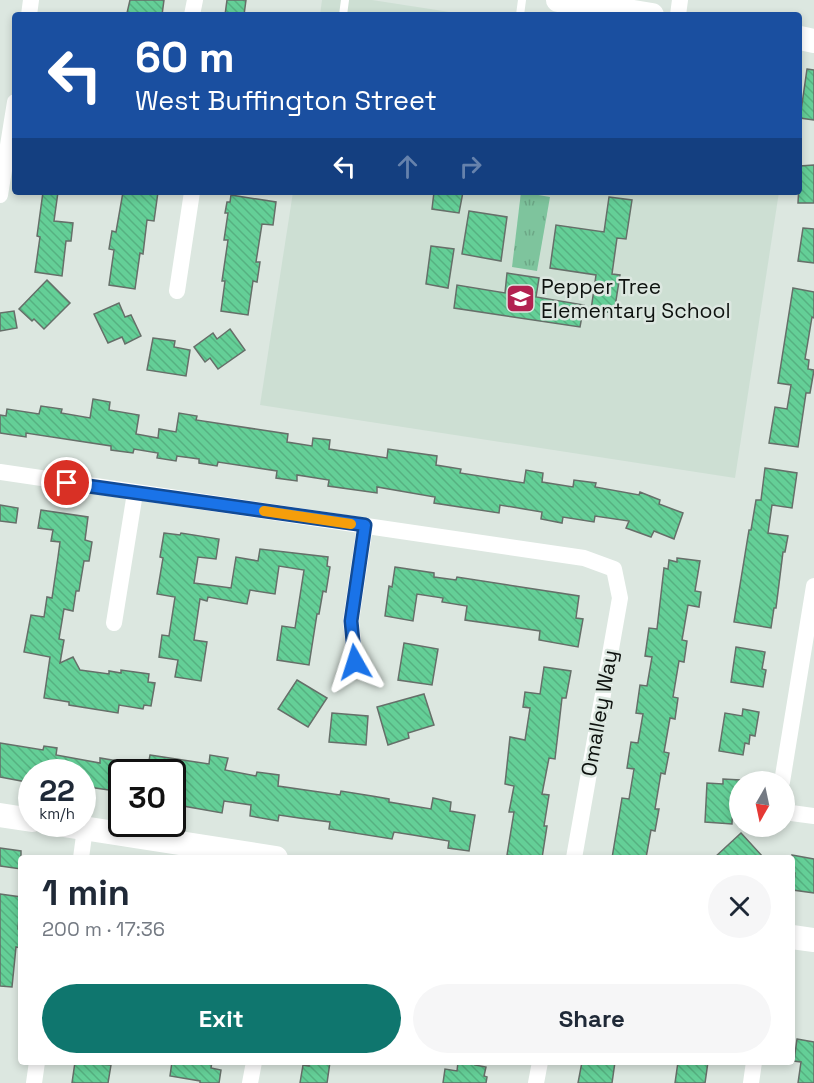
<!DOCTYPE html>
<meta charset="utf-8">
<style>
body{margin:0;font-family:"Space Grotesk",sans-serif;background:#f6f6f7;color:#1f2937;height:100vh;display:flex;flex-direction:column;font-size:22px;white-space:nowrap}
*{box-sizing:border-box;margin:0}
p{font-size:20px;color:#747a83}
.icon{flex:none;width:33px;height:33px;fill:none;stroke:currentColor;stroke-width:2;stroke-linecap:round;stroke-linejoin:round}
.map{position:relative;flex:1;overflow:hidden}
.sheet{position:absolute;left:18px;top:855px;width:777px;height:210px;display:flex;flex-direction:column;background:#fff;border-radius:6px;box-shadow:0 3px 9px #0003}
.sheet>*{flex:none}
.hud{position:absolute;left:12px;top:12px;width:790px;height:183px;border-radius:6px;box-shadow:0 3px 9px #0003;background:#1a4fa0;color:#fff;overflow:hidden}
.needle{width:39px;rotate:189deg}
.tools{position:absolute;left:729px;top:771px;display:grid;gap:12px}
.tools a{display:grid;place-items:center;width:66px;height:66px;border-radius:50%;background:#fff;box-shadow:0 3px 9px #0003;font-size:30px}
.speed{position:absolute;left:18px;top:759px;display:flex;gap:12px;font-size:30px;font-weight:700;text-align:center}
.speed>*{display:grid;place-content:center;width:78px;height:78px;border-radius:50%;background:#fff;box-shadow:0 3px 9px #0003;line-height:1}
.speed small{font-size:15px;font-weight:400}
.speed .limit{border:3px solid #111;border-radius:9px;background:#fff;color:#111}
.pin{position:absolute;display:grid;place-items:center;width:51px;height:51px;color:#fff;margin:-26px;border:3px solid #fff;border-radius:50%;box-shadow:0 2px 6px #0007}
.me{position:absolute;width:66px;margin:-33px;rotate:354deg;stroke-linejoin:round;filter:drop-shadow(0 0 4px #0008)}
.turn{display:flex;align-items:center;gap:21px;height:126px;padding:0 24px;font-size:27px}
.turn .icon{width:78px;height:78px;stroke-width:2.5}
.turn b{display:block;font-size:42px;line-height:51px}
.lanes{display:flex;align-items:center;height:57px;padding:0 24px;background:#0003;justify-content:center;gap:30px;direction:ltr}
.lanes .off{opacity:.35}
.round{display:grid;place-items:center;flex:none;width:63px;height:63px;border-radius:32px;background:#f6f6f7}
.headline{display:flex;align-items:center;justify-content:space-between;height:102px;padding:0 24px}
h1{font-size:36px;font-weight:700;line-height:45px}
.primary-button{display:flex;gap:12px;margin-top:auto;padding:12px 24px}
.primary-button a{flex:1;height:69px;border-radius:36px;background:#0f766e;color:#fff;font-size:24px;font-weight:700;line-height:69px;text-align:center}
.primary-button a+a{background:#f6f6f7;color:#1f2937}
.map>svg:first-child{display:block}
</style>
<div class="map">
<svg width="814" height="1083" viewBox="0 0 814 1083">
<defs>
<pattern id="grass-tufts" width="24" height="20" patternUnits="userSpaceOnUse" patternTransform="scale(1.5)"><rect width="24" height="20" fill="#7ec49d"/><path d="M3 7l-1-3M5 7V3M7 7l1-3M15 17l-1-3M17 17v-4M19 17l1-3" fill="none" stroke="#6ca786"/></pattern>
<pattern id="building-back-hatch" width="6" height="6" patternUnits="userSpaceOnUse" patternTransform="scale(1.5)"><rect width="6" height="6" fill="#64cf97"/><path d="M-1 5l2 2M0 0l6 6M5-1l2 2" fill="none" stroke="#56b181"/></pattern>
</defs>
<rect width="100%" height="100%" fill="#dce7e0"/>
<g fill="#cddfd3">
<polygon points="322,0 372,0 469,15 320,15"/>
<polygon points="293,192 779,192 735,478 260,405"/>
</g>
<polygon fill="url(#grass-tufts)" points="521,192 550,197 537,271 512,267"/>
<g fill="url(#building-back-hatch)" stroke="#666f69" stroke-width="1.5">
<polygon points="130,0 164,0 162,15 127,13"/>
<polygon points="227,0 246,0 244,15 225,15"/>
<polygon points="807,69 814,70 814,120 800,118"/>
<polygon points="814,165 814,203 798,203 800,166"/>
<polygon points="43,192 58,192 54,221 73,223 71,241 66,241 62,276 35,272 40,237 37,236"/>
<polygon points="123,192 158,192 154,221 147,220 143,254 140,253 135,289 109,285 114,250 109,249 112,231 116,232"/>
<polygon points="434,192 463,192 459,213 432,209"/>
<polygon points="231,195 276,202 273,225 262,224 256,262 260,262 257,282 253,281 248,315 221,311 225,281 222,281 228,240 224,240 228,213 225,213 227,202 230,202"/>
<polygon points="609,197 632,200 626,239 617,238 612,274 620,275 614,313 591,310 596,275 550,268 556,225 604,232"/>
<polygon points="469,211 507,217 501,261 462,254"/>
<polygon points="803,228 814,229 814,263 798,261"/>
<polygon points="431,246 454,249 448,288 426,284"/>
<polygon points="507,273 539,278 536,297 584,305 580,327 454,308 457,285 505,293"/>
<polygon points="47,280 70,303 44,329 34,319 32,321 19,309"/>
<polygon points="793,288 814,292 814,318 812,317 805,359 809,360 808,369 814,370 810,393 806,393 798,447 769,443 775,407 787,409 791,385 778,383"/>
<polygon points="119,303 125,317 131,315 141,336 125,344 122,337 108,343 94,314"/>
<polygon points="14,311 17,328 0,331 0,313"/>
<polygon points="230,329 245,350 218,369 210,358 205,362 194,347 213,333 217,339"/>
<polygon points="153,338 175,341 174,347 190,350 186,376 147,370"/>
<polygon points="93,399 110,402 109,410 139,415 136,434 158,438 159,429 176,432 179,413 197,416 196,420 288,434 287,442 312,446 313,438 330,440 329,449 387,458 388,449 437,456 436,465 461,469 460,473 524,483 526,470 543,473 542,482 573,487 574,480 596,483 595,487 639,495 640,492 660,500 659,504 683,513 674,539 654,531 651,537 626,528 629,521 595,516 594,522 563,517 562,523 541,519 542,512 500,505 499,513 434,503 435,497 377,487 377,493 328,486 329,480 297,475 297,481 276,478 277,471 218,462 217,466 199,463 199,459 177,456 176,461 157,458 158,453 134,449 133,453 111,450 111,446 26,433 26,437 0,433 0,415 6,416 7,409 39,414 41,406 62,409 61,413 90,418"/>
<polygon points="765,468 797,473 792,508 772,505 768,533 788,536 785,552 783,552 776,608 774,608 771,628 734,622 749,530 751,530 756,500 761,500"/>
<polygon points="0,505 18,508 16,523 0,521"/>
<polygon points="41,510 88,517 85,540 92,542 89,561 84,561 79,591 76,591 73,611 64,609 59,639 64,640 60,663 73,657 80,670 109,674 109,671 121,673 121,670 149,674 148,682 155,683 151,706 144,705 143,709 119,705 118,713 69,705 69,702 44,698 50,657 24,652 31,615 44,617 47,597 52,598 58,557 60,542 51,541 53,530 38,528"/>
<polygon points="164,533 180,535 181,533 219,539 216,559 198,557 194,583 231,588 236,557 258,561 260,549 328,557 327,566 330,567 326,592 323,591 319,614 317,614 309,665 277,660 282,626 295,628 304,570 279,566 275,594 250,590 247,604 208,597 207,601 200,599 194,640 207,642 201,681 175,677 178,660 159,657 162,635 169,636 175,597 157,594 163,558 160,557"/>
<polygon points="677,558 700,561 695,591 701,592 699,607 688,605 682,640 687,641 684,662 679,661 673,697 678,698 675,719 670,718 664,752 669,753 665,774 661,773 655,809 659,809 655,831 651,830 646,858 612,858 622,798 629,799 634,769 627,768 631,742 638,743 643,714 636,713 640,685 647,686 652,657 645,656 649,628 657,629 664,568 668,569 669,560 677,562"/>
<polygon points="395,567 434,573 434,577 456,580 457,577 579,596 576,618 583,619 578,647 539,640 540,631 465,620 467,606 442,602 443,598 417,594 413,621 385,616 389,586 392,587"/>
<polygon points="404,643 438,649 432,685 398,680"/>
<polygon points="736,647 765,652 762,669 766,670 763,687 731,682"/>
<polygon points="544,667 571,671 566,698 562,698 555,759 549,758 542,794 549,795 544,826 547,826 542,858 529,858 507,855 514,812 509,812 514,786 505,784 510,737 525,740 530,708 523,707 525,692 540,694"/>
<polygon points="297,680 327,698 308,727 278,709"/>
<polygon points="424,694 434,725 408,733 409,738 388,745 377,707"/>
<polygon points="743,709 759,712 755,736 750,735 749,744 745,743 743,755 719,751 725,713 742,716"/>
<polygon points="332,713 368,716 366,745 329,742"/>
<polygon points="0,743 43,750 44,746 57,748 56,755 100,763 100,758 123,762 122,792 82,786 82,772 32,772 32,783 0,777"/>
<polygon points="150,755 209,764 210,755 228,758 225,770 256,776 257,772 279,775 278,786 340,795 341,791 372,796 389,799 389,802 431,809 433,798 451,802 450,811 475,815 469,851 448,848 449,841 413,835 394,832 392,839 329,829 330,822 299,818 279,815 278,821 250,816 251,805 224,801 222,813 172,804 172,772 147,772"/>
<polygon points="723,779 740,780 740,802 733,802 732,824 705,822 707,783 723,784"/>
<polygon points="741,833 764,858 714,858"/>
<polygon points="0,848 21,851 21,869 0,866"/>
<polygon points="792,855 814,859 814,893 793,890 795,873 792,872"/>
<polygon points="0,894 21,897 18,929 21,930 21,948 16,947 12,987 0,986"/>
<polygon points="797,1039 814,1042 814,1083 798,1083 801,1062 794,1061"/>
<polygon points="75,1062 111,1065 108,1083 72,1083"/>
<polygon points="172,1062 212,1062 211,1068 221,1070 219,1083 200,1083 200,1081 170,1076"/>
<polygon points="309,1062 330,1062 327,1083 300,1083 303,1065 309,1066"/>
<polygon points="458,1062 476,1062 475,1065 486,1067 484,1076 487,1077 486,1083 443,1083 445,1069 457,1071"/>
<polygon points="582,1062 615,1062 612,1083 578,1083"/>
<polygon points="678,1062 708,1062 705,1083 675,1083"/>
</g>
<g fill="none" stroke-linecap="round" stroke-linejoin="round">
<g stroke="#fff" stroke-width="8">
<polyline points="343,15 345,0"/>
<polyline points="520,15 522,0"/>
</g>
<g stroke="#fff" stroke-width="16">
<polyline points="29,15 31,0"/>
<polyline points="192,15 195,0"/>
<polyline points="678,15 680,0"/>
<polyline points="0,195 15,102"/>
<polyline points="177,291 192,192"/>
<polyline points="0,472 584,558 614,569 620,598 574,858"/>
<polyline points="114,623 135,493"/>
<polyline points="355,661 351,621 365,526"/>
<polyline points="782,782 814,586"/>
<polyline points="784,812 814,816"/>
<polyline points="81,858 85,828"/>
<polyline points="34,1083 37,1062"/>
<polyline points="250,1083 254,1062"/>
<polyline points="536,1083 540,1062"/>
<polyline points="751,1083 754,1062"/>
</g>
<g stroke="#fff" stroke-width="24">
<polyline points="558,0 652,15"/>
<polyline points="800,38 814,41"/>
<polyline points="0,815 32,820"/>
<polyline points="57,824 276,858"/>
<polyline points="792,937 814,940"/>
</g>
</g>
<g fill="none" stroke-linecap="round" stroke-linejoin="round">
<defs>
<polyline id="route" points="67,483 365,525 351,621 355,662"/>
</defs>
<use href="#route" stroke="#114b97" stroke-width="15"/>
<use href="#route" stroke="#1a73e8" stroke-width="10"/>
<polyline stroke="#f59e0b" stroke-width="10" points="264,511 351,524"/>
</g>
<defs>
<symbol id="school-square" viewBox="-11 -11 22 22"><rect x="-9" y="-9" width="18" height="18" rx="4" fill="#b22150" stroke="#dce7e0"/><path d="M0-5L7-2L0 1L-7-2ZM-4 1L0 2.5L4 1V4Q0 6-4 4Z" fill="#fff"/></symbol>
</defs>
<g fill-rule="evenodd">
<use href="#school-square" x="504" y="282" width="33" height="33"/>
</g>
<g text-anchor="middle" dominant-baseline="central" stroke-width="5" stroke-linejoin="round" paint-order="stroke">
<g font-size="21" fill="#0e120f" stroke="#dce7e0" text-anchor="start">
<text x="541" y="286">Pepper Tree<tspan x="541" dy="24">Elementary School</tspan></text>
</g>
<g font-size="21" fill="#0e120f" stroke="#dce7e0">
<text transform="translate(599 713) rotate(-80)">Omalley Way</text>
</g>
</g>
</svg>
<div class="tools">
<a><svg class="needle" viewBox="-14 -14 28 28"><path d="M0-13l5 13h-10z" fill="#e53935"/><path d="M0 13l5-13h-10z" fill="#747a83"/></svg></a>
</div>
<div class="speed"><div>22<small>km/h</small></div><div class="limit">30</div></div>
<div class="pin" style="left:67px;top:483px;background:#d93025"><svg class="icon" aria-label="arrive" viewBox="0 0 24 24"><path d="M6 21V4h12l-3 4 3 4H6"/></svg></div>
<svg class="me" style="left:355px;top:662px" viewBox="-20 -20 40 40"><path d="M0-17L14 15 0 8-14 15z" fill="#1a73e8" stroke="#fff" stroke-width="4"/></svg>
<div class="hud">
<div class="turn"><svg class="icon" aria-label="left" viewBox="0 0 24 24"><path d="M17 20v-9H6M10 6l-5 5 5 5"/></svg><div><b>60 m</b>West Buffington Street</div></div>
<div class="lanes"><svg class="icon" aria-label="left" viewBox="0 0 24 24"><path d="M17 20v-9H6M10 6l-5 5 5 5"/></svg><svg class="icon off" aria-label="ahead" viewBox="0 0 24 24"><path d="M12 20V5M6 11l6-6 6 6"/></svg><svg class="icon off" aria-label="right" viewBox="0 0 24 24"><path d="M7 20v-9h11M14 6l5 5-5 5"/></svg></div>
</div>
<section class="sheet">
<div class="headline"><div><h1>1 min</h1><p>200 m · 17:36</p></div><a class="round"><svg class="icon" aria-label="close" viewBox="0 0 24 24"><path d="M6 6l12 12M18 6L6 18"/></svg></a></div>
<div class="primary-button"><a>Exit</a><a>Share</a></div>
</section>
</div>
